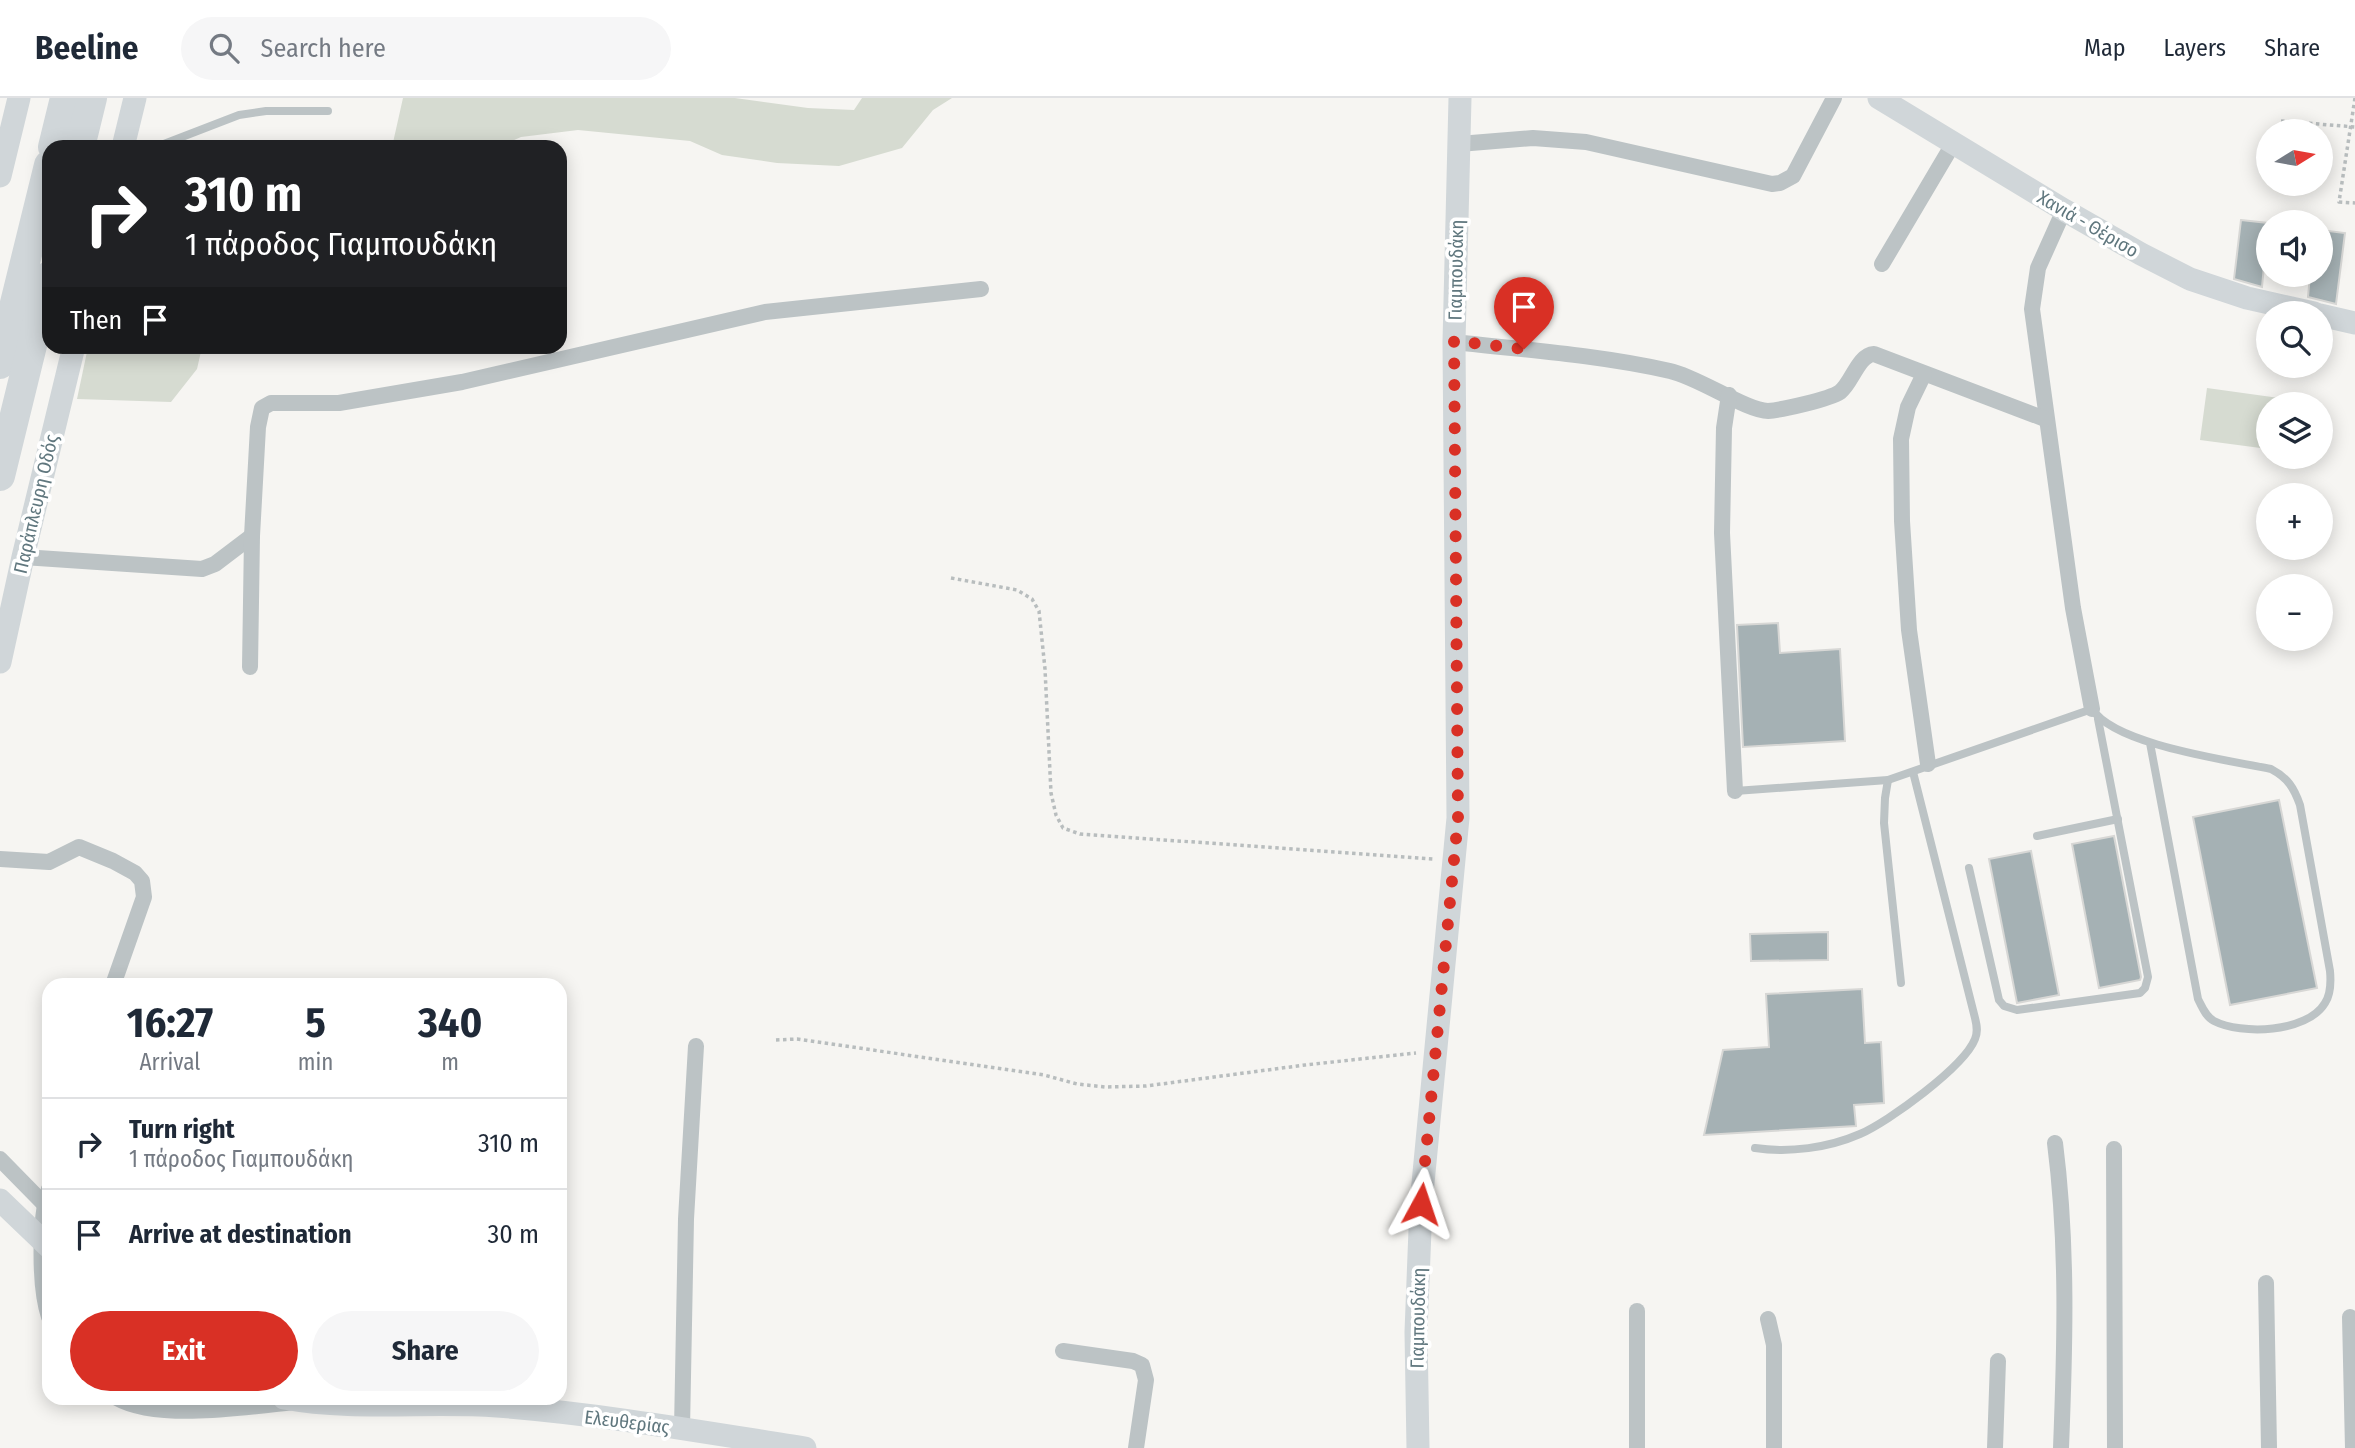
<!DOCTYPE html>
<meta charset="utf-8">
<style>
body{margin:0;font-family:"Fira Sans Condensed",sans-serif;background:#f6f6f7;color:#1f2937;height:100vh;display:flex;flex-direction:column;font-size:26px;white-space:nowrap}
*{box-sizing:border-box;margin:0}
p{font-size:23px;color:#747a83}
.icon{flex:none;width:38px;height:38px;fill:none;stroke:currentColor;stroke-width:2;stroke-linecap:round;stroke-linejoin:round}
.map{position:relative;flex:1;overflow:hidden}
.drawer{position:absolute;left:42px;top:880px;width:525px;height:427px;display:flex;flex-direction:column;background:#fff;border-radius:21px;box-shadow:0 4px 18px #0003}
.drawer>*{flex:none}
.banner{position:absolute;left:42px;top:42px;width:525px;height:214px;border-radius:21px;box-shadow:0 4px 18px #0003;background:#202124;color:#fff;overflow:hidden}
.needle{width:46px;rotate:79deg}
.fabs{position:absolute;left:2256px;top:21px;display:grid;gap:14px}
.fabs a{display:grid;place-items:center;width:77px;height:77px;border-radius:50%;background:#fff;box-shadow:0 4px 18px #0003;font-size:35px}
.pin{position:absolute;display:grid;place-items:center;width:60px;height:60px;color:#fff;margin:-72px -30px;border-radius:50% 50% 50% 0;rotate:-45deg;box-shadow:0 0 7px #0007}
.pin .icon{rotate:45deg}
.me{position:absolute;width:77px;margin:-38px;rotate:5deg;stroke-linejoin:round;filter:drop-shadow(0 0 5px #0008)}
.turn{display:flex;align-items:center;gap:24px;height:147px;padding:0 28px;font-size:32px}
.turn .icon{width:91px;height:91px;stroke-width:2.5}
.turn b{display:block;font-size:49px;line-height:60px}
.then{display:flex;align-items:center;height:66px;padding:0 28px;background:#0003;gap:14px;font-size:26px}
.eta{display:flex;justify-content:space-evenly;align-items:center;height:119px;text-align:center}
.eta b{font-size:42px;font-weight:700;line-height:49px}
.primary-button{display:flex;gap:14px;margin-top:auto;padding:14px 28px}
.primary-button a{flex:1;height:80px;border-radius:42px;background:#d93025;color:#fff;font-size:28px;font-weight:700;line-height:80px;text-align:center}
.primary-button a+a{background:#f6f6f7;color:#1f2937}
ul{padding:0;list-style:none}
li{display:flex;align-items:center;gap:21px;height:91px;padding:0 28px;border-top:2px solid #e0e1e3}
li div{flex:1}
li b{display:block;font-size:26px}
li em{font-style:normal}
header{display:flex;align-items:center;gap:42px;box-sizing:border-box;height:98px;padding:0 35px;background:#fff;border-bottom:2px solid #e0e1e3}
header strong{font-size:33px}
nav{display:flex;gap:38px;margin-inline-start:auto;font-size:24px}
.search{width:490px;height:63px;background:#f6f6f7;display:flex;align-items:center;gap:18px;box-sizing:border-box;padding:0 24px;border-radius:38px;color:#747a83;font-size:26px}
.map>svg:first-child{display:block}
</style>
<header>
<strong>Beeline</strong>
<div class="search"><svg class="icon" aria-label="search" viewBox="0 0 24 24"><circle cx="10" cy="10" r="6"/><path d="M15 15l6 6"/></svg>Search here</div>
<nav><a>Map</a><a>Layers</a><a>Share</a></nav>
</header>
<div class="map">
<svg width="2355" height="1350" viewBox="0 0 2355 1350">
<rect width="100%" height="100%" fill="#f6f5f2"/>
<g fill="#d6dbd1">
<polygon points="403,0 735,0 808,10 854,12 862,0 952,0 933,12 902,50 839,68 777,65 722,57 690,43 578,32 521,39 498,49 392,49"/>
<polygon points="88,249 88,248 202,249 197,271 171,304 77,301"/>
<polygon points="2207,290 2315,305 2314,306 2268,306 2268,351 2200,342"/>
</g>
<g fill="#a5b1b4" stroke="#d7d7d5" stroke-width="2">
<polygon points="2241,122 2268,125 2262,189 2234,181"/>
<polygon points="2320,132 2345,135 2336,206 2308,199 2310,177 2320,177"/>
<polygon points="1778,525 1780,555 1840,551 1845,643 1743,649 1737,527"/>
<polygon points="2279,702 2317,890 2230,907 2193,719"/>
<polygon points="2114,738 2141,879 2140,882 2099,890 2072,746"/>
<polygon points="2031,753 2059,897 2017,905 1989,761"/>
<polygon points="1828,834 1828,862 1751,863 1750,836"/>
<polygon points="1862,891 1865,945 1881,944 1884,1005 1854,1007 1856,1028 1704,1037 1723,952 1769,949 1766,896"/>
</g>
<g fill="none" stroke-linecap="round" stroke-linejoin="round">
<g stroke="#b8bdbe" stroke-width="3.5" stroke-dasharray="3.5 3.5" stroke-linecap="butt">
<polyline points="2355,0 2339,104 2355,105"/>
<polyline points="2281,23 2355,29"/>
<polyline points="951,480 1017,492 1032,501 1039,513 1045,571 1051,695 1056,717 1063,730 1080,736 1434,761"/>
<polyline points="776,942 797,941 1044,977 1077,986 1105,989 1146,988 1305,967 1416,955"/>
</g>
<g stroke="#bcc3c5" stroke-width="8">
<polyline points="156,49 239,17 266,13 328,13"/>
<polyline points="1888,682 1885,700 1884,725 1901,885"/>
<path d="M1735,693l153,-11 204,-71c23,36 136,51 179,60 17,9 23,19 29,36l30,166c1,11 1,23 -5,32 -18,30 -84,32 -111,18 -8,-4 -12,-14 -16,-22l-48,-256"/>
<polyline points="2037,738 2118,721"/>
<polyline points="1969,770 1999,902 2004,908 2017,912 2140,895 2145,890 2148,879 2098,621"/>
<path d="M1755,1050c34,5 73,0 105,-14 28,-12 104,-67 115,-95 3,-7 2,-13 0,-21l-62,-246"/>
</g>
<g stroke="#bcc3c5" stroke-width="16">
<polyline points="1459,46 1533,40 1586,44 1772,86 1780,85 1793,78 1834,0"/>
<polyline points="2064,112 2038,170 2032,211 2073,510 2092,611"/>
<polyline points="1882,166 1953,46"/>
<path d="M1454,244c72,8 145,13 216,29 28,6 77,40 98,40 14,-1 62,-12 72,-19 12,-9 18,-37 34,-38l171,65"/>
<polyline points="1924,276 1908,309 1901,341 1902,423 1909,532 1928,666"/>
<polyline points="1729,297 1724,330 1722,435 1735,693"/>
<polyline points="23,459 202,471 215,466 252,438"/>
<polyline points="250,569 252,438 258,329 262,310 271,305 339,305 462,284 765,214 981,191"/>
<polyline points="0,761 49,764 79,749 113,763 135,775 142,783 144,799 113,887"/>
<path d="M2055,1045c13,102 10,203 6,305"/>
<polyline points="2114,1051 2115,1350"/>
<polyline points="0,1061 49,1111"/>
<path d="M49,1091c-10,30 -10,98 0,128"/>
<polyline points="2266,1185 2269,1350"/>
<polyline points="2350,1219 2353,1350"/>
<polyline points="1768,1221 1774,1247 1774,1350"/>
<polyline points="1063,1253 1133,1263 1142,1267 1146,1282 1136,1350"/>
<path d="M117,1300c40,23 131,9 177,4"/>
<polyline points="682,1331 686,1121 696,948"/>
<polyline points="1637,1350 1637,1213"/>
<polyline points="1995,1350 1998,1263"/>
</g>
<g stroke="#d0d6d9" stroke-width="23">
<polyline points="1879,0 2064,112 2141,156 2190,181 2247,200 2314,215"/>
<polyline points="123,49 135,0"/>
<polyline points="0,78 19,0"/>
<polyline points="2320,217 2355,225"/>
<polyline points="0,564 23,459 74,248"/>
<polyline points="0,1102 49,1149"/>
<path d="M284,1300c70,13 142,3 213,8 103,8 206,26 308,42"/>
<polyline points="1418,1350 1416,1234 1421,1106 1458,720 1454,244 1460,0"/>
</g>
<g stroke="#d0d6d9" stroke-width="30">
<polyline points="53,49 65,0"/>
<polyline points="80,49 92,0"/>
<polyline points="0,266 49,67"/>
<polyline points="0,378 49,178"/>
</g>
</g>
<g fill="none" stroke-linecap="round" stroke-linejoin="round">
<polyline stroke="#d93025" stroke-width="12" stroke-dasharray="0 21.6" points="1421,1106 1458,720 1454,243 1524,251"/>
</g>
<g text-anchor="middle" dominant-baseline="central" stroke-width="7" stroke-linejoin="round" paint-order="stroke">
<g font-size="19" fill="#60777e" stroke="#fff">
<text transform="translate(2088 126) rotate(30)">Χανιά - Θέρισο</text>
<text transform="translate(1456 172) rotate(-89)">Γιαμπουδάκη</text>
<text transform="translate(36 406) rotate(-77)">Παράπλευρη Οδός</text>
<text transform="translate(1418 1220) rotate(-89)">Γιαμπουδάκη</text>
<text transform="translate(627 1324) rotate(7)">Ελευθερίας</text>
</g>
</g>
</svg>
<div class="fabs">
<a><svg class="needle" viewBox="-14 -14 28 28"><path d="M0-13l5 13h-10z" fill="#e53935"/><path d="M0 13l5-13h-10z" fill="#747a83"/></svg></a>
<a><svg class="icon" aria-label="sound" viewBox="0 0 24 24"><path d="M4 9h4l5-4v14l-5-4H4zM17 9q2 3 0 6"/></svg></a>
<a><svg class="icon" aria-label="search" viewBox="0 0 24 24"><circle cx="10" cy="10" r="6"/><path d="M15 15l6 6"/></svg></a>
<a><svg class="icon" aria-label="layers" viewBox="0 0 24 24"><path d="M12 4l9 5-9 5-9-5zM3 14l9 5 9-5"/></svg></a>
<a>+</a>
<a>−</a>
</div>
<div class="pin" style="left:1524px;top:251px;background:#d93025"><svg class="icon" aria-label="arrive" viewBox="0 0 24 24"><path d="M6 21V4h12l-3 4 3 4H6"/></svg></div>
<svg class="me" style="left:1421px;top:1106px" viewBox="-20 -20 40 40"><path d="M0-17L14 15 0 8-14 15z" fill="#d93025" stroke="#fff" stroke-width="4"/></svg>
<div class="banner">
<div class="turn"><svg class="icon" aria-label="right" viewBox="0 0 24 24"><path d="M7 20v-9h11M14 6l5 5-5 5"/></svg><div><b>310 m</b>1 πάροδος Γιαμπουδάκη</div></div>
<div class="then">Then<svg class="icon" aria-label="arrive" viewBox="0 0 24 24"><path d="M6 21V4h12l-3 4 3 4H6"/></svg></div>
</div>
<section class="drawer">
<div class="eta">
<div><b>16:27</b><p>Arrival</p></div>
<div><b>5</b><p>min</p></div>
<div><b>340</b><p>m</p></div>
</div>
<ul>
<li><svg class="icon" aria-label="right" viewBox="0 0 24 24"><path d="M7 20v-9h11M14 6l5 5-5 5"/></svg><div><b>Turn right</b><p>1 πάροδος Γιαμπουδάκη</p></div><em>310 m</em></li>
<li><svg class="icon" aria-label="arrive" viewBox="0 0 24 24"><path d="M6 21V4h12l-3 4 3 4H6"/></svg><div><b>Arrive at destination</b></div><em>30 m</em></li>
</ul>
<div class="primary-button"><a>Exit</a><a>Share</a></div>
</section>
</div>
